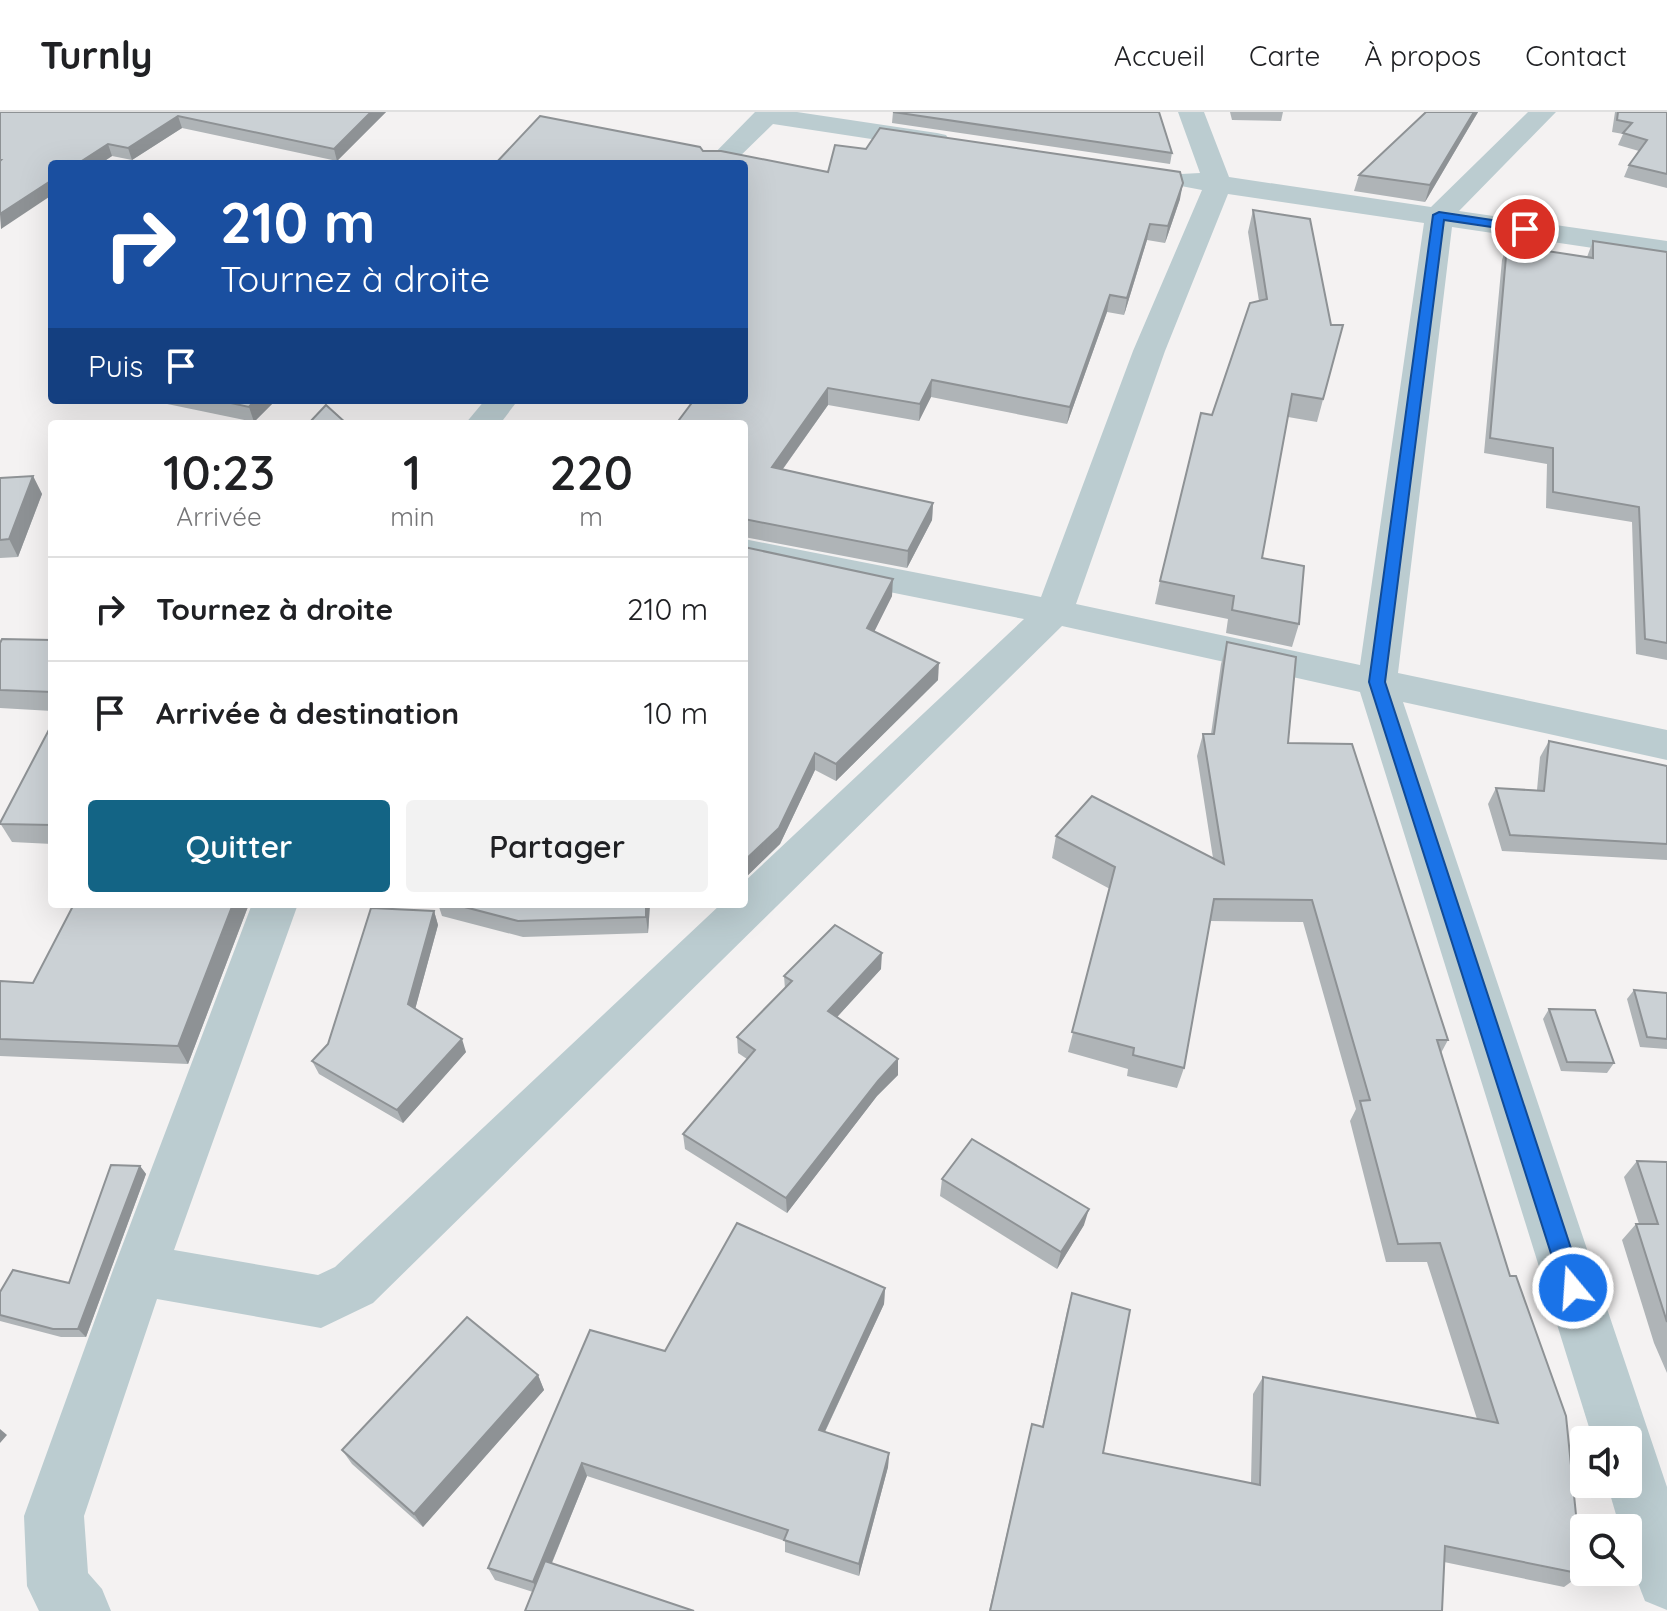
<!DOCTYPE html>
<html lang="fr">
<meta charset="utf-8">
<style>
body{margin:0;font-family:Quicksand,sans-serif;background:#f2f2f2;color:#202124;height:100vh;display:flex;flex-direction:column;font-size:30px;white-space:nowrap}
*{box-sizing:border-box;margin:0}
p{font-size:26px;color:#757577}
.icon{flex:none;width:44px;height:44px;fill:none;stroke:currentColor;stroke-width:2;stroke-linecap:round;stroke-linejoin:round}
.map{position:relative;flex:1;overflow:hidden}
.drawer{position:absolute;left:48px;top:308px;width:700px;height:488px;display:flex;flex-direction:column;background:#fff;border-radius:8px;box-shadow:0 8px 32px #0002}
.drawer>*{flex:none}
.banner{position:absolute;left:48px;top:48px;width:700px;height:244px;border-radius:8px;box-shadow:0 8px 32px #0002;background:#1a4fa0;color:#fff;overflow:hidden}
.fabs{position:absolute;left:1570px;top:1314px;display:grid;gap:16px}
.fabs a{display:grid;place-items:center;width:72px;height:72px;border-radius:8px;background:#fff;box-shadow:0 8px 32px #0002;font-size:40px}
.pin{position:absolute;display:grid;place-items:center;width:68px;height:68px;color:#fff;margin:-34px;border:4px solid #fff;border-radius:50%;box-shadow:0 2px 8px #0007}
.me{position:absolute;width:88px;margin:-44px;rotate:342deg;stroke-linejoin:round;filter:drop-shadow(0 0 6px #0008)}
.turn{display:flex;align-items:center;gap:28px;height:168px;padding:0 40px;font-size:36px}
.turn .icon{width:104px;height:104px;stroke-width:2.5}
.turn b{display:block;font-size:56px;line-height:68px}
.then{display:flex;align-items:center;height:76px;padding:0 40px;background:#0003;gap:16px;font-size:30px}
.eta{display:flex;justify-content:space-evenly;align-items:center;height:136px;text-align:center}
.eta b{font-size:48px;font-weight:600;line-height:56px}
.button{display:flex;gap:16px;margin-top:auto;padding:16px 40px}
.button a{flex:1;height:92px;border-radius:8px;background:#136485;color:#fff;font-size:32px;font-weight:600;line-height:92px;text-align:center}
.button a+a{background:#f2f2f2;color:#202124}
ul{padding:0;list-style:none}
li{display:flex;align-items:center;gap:24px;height:104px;padding:0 40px;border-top:2px solid #e0e0e0}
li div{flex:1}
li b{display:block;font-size:30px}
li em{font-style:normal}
header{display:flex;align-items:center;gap:48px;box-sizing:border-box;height:112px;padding:0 40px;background:#fff;border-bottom:2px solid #e0e0e0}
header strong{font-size:38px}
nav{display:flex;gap:44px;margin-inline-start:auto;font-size:28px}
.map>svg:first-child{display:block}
</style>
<header>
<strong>Turnly</strong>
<nav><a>Accueil</a><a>Carte</a><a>À propos</a><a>Contact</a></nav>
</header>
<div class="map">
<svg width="1667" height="1499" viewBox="0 0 1667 1499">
<rect width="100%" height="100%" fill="#f4f2f2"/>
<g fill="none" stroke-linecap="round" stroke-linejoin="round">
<g fill="#bbccd0" fill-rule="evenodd">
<polygon points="755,0 797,0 937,21 946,23 950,29 946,35 937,37 773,12 732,52 704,52"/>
<path d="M1178,0h26l25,65 202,30 97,-95h28l-97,99 208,30v18l-215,-32 -54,446 269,57v30l-264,-58 264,785v123l-22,-9c-10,-25 -17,-46 -17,-73h-8l-13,-44h21v-44h-35l-233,-748 -298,-66 -689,677 -52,25 -164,-29 -73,217 4,57 14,16 9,22h-72l-12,-25 -3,-70 89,-246 139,-366h46l-124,346 144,25 17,-8 386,-363h23v-22l280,-263 -280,-56v-24l297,58 92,-246 69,-161 -21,-4 -4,-6 4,-6 19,-1zM1228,82l196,29 -64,442 -284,-61 89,-253z"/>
<polygon points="485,288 518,288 500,312 465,312"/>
</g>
</g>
<g fill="#afb4b7">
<polygon points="0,0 386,0 337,49 182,16 132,48 112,44 100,52 52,52 1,117"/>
<polygon points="893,0 1172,41 1170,52 892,11"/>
<polygon points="1230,0 1283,0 1281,9 1232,8"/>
<polygon points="1426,0 1478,0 1425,90 1354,79 1359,63"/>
<polygon points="1615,0 1667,0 1667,76 1624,65 1629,53 1639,39 1618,33 1623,22 1612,20"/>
<polygon points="703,39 828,60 1180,87 1165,131 1147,128 1124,203 1107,200 1067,312 931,285 919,309 828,293 783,357 933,391 932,408 907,456 744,425 744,288"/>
<polygon points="1253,98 1331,213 1343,213 1317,310 1288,305 1262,446 1299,512 1292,535 1226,521 1228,507 1155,492 1160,469 1212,303 1259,189 1248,120"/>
<polygon points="1593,129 1667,140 1667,548 1636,542 1632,410 1546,396 1547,352 1484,341 1502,148 1507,133 1587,145"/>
<polygon points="148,288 276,288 254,310"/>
<polygon points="33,364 42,382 18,445 0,446 0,366"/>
<polygon points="744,435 892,484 874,520 938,568 836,669 815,658 780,732 744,767"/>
<polygon points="52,528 52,599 0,596 0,531"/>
<polygon points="1227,530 1288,631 1448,928 1441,941 1582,1462 1564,1475 1444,1450 1442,1499 989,1499 1028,1328 1032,1312 1042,1315 1067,1199 1072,1181 1103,1341 1251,1371 1253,1282 1263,1265 1477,1307 1427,1150 1386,1150 1350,1009 1356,997 1303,810 1210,809 1184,956 1177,976 1127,964 1128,957 1068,940 1110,777 1052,746 1056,724 1213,746 1197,644 1203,622 1211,622 1221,552"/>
<polygon points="52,612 52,732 12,730 0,711"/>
<polygon points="1549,629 1667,654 1667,748 1502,739 1488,692 1496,676 1537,678 1540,645"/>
<polygon points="74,792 249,792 188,952 0,944 0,869 33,871"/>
<polygon points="438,792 650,792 648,821 523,825 442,804"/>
<polygon points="434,799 438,813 415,897 466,940 403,1011 319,962 312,949 328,932"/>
<polygon points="881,857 837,905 898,947 898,963 877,984 787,1101 685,1037 683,1022 747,947 738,941 737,925 785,877 784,864"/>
<polygon points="1634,878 1667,881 1667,937 1640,935 1627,887"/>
<polygon points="1549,897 1614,951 1607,961 1561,959 1543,907"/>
<polygon points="1637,1049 1667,1050 1667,1261 1654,1231 1622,1128 1636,1112 1639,1112 1624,1065"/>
<polygon points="140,1054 146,1062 86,1225 61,1225 0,1209 0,1180 69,1171"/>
<polygon points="942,1067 1084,1113 1057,1157 940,1084"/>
<polygon points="885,1176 884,1192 825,1320 889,1341 888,1355 859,1464 785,1440 785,1429 587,1364 552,1451 533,1480 495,1468 488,1456 665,1239"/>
<polygon points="538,1263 544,1278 423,1415 352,1352 342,1338"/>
</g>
<g fill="#8e9295">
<polygon points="371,0 386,0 337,49 334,37"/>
<polygon points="1474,0 1478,0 1425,90 1430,73"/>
<polygon points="178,4 182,16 132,48 128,36"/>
<polygon points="108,32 112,44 100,52 77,52"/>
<polygon points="52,68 52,83 1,117 0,102"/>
<polygon points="1183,71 1180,87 1165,131 1168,114"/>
<polygon points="1150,112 1147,128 1124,203 1127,186"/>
<polygon points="1110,183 1107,200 1067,312 1070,295"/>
<polygon points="932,268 931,285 919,309 920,292"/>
<polygon points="828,276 828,293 772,372 772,355"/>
<polygon points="255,288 276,288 254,310 249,295"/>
<polygon points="33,364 42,382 18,445 9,427"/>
<polygon points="933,391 932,408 907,456 908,439"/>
<polygon points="893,467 892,484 867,534 867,516"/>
<polygon points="939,551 938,568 836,669 836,652"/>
<polygon points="815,641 815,658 780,732 744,767 744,749"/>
<polygon points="233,792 249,792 188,952 178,934"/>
<polygon points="646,792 650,792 648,821 646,805"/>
<polygon points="434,799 438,813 413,905 408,892"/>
<polygon points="882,841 881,857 828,915 828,899"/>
<polygon points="462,927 466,940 403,1011 397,998"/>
<polygon points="898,947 898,963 877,984 787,1101 786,1086 878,969"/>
<polygon points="140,1054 146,1062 86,1225 78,1217"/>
<polygon points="1089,1097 1084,1113 1057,1157 1061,1140"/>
<polygon points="885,1176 884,1192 819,1332 819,1318"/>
<polygon points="538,1263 544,1278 423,1415 414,1402"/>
<polygon points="0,1317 7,1323 0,1331"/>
<polygon points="889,1341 888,1355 859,1464 859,1452"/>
<polygon points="582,1351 587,1364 539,1482 533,1470"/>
</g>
<g fill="#cbd1d5" stroke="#8e9295" stroke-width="2">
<polygon points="0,0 371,0 334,37 178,4 128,36 108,32 77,52 52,52 52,68 0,102 0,49 1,48 0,48"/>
<polygon points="893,0 1159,0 1172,41"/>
<polygon points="1426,0 1474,0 1430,73 1359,63"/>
<polygon points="1618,0 1667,0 1667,62 1629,53 1647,28 1623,21 1632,11 1617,8"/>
<polygon points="540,4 700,35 703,39 721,39 828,60 835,33 866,37 880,16 1180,60 1183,71 1168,114 1150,112 1127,186 1110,183 1070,295 932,268 920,292 828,276 772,355 933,391 908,439 744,407 744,312 676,312 694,288 744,288 744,52 495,52"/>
<polygon points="1253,98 1310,107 1331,213 1343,213 1323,287 1292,282 1262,446 1304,454 1299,512 1232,498 1234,484 1160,469 1201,301 1212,303 1250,191 1267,187"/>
<polygon points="1593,129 1667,140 1667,531 1645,527 1639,395 1553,380 1553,336 1490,326 1507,133 1593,146"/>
<polygon points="217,288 255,288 249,295"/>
<polygon points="326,293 347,312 308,312"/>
<polygon points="33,364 9,427 0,428 0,366"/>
<polygon points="744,435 893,467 867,516 939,551 836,652 815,641 779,716 744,749"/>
<polygon points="2,527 52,528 52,580 0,578 0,531"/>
<polygon points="1227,530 1296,545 1288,631 1352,632 1448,928 1437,928 1510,1164 1516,1164 1566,1304 1582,1462 1445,1434 1442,1499 990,1499 1032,1312 1043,1315 1072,1181 1130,1198 1103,1341 1260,1373 1263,1265 1498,1311 1440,1131 1398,1132 1360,989 1370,988 1312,788 1214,787 1184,956 1133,943 1134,936 1072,920 1115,755 1056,724 1092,684 1224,752 1203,622 1214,622"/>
<polygon points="52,612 52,713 0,712 0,711"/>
<polygon points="1549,629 1667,654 1667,732 1510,723 1496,676 1544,679"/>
<polygon points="74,792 233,792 178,934 0,927 0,869 33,871"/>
<polygon points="453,792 646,792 646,805 518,809"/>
<polygon points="371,796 434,799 408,892 462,927 397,998 312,949 328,932"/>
<polygon points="835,813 882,841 828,899 898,947 878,969 786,1086 683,1022 755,938 737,925 792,869 784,864"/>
<polygon points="1634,878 1667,881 1667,927 1647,925"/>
<polygon points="1549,897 1595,898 1614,951 1567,950"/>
<polygon points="972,1027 1089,1097 1061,1140 942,1067"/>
<polygon points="1637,1049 1667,1050 1667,1210 1636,1112 1658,1112"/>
<polygon points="111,1053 140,1054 78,1217 53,1217 0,1203 0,1180 13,1158 69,1171"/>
<polygon points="737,1111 885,1176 819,1318 889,1341 859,1452 784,1428 788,1418 582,1351 533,1470 488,1456 590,1218 665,1239"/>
<polygon points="467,1205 538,1263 414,1402 342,1338"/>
<polygon points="545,1449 694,1499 525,1499"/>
</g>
<polygon fill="#1a73e8" stroke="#114b97" stroke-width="2" points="1439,100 1525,113 1530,117 1525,120 1444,108 1385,570 1584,1176 1581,1184 1573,1187 1565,1184 1562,1176 1369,570 1433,103"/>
</svg>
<div class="fabs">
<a><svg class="icon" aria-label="sound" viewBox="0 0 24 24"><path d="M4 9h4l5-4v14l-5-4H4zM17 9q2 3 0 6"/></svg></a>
<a><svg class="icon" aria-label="search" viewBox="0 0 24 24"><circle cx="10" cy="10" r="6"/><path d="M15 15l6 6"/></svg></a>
</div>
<div class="pin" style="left:1525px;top:117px;background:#d93025"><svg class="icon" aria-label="arrive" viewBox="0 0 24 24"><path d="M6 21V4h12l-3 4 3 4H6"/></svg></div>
<svg class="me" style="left:1573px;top:1176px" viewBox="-20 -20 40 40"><circle r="17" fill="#1a73e8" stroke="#fff" stroke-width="3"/><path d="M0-11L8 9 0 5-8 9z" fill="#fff"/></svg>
<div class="banner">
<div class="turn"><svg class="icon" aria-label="right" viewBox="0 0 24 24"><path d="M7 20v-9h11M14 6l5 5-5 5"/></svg><div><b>210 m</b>Tournez à droite</div></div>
<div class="then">Puis<svg class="icon" aria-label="arrive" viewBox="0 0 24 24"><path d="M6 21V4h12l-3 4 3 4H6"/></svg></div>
</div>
<section class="drawer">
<div class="eta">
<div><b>10:23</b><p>Arrivée</p></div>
<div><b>1</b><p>min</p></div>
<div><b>220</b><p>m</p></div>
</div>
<ul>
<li><svg class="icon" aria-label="right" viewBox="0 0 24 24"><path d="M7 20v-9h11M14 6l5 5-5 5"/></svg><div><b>Tournez à droite</b></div><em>210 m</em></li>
<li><svg class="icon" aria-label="arrive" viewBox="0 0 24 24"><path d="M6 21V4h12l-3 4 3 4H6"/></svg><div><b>Arrivée à destination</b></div><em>10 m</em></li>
</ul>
<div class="button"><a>Quitter</a><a>Partager</a></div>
</section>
</div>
